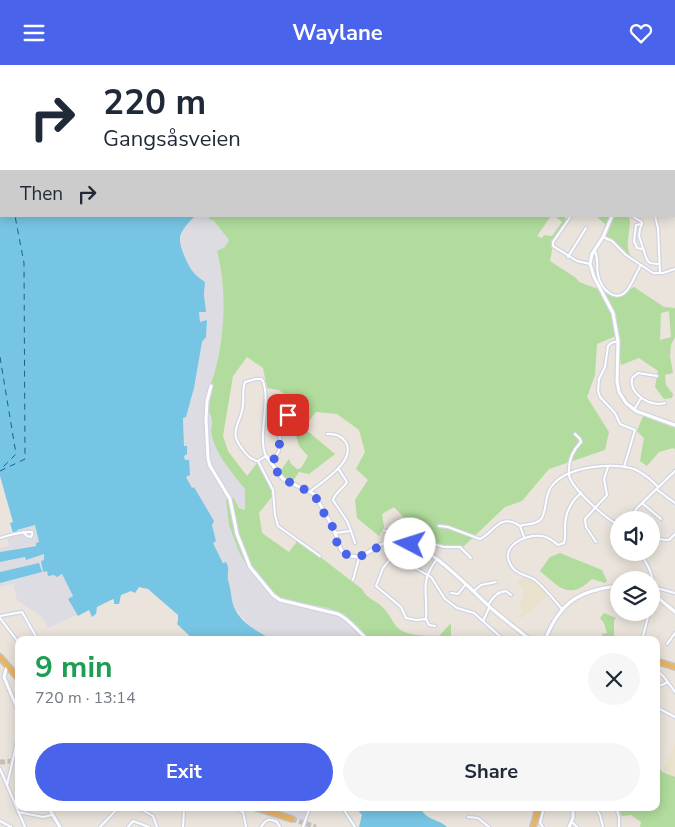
<!DOCTYPE html>
<meta charset="utf-8">
<style>
body{margin:0;font-family:"Nunito Sans",sans-serif;background:#f6f6f7;color:#1f2937;height:100vh;display:flex;flex-direction:column;font-size:19px;white-space:nowrap}
*{box-sizing:border-box;margin:0}
p{font-size:16px;color:#747a83}
.icon{flex:none;width:28px;height:28px;fill:none;stroke:currentColor;stroke-width:2;stroke-linecap:round;stroke-linejoin:round}
.map{position:relative;flex:1;overflow:hidden}
.side{position:absolute;left:15px;top:571px;width:645px;height:175px;display:flex;flex-direction:column;background:#fff;border-radius:10px;box-shadow:0 2px 12px #0003}
.side>*{flex:none}
.top-card{position:absolute;left:0px;top:0px;width:675px;height:152px;box-shadow:0 2px 12px #0003;background:#fff;color:#1f2937;overflow:hidden}
.buttons{position:absolute;left:610px;top:446px;display:grid;gap:10px}
.buttons a{display:grid;place-items:center;width:50px;height:50px;border-radius:50%;background:#fff;box-shadow:0 2px 12px #0003;font-size:25px}
.pin{position:absolute;display:grid;place-items:center;width:42px;height:42px;color:#fff;margin:-21px;border-radius:10px;box-shadow:0 2px 8px #0006}
.me{position:absolute;width:55px;margin:-28px;rotate:275deg;stroke-linejoin:round;filter:drop-shadow(0 0 4px #0008)}
.turn{display:flex;align-items:center;gap:18px;height:105px;padding:0 20px;font-size:22px}
.turn .icon{width:65px;height:65px;stroke-width:2.5}
.turn b{display:block;font-size:35px;line-height:42px}
.then{display:flex;align-items:center;height:48px;padding:0 20px;background:#0003;gap:10px;font-size:19px}
.round{display:grid;place-items:center;flex:none;width:52px;height:52px;border-radius:26px;background:#f6f6f7}
.overview{display:flex;align-items:center;justify-content:space-between;height:85px;padding:0 20px}
h1{font-size:30px;font-weight:700;line-height:38px;color:#1e9e55}
.button{display:flex;gap:10px;margin-top:auto;padding:10px 20px}
.button a{flex:1;height:58px;border-radius:30px;background:#4964ea;color:#fff;font-size:20px;font-weight:700;line-height:58px;text-align:center}
.button a+a{background:#f6f6f7;color:#1f2937}
header{display:flex;justify-content:space-between;align-items:center;height:65px;padding:0 20px;background:#4964ea;color:#fff;font-size:22px;font-weight:700}
.map>svg:first-child{display:block}
</style>
<header><svg class="icon" aria-label="menu" viewBox="0 0 24 24"><path d="M4 6h16M4 12h16M4 18h16"/></svg>Waylane<svg class="icon" aria-label="heart" viewBox="0 0 24 24"><path d="M12 20l-8-8c-3-5 5-10 8-4 3-6 11-1 8 4z"/></svg></header>
<div class="map">
<svg width="675" height="762" viewBox="0 0 675 762">
<rect width="100%" height="100%" fill="#eae4dc"/>
<g fill="#dedce3">
<polygon points="195,151 209,151 209,154 214,156 229,175 225,182 217,186 221,208 224,236 224,258 215,306 207,331 208,349 212,356 211,365 216,382 231,406 245,423 245,445 226,435 229,460 249,504 273,528 282,534 328,543 344,550 368,572 377,575 336,575 336,574 331,574 327,575 272,575 251,563 234,542 227,511 229,506 213,478 216,476 212,458 204,440 194,422 192,423 186,412 189,403 189,395 185,395 184,391 187,389 187,381 184,381 183,353 186,352 194,323 202,277 206,272 207,261 207,258 200,257 199,247 205,247 204,230 206,223 190,204 179,178 183,164"/>
<polygon points="35,460 39,478 36,480 0,487 0,483 9,481 7,470 17,467 16,465"/>
<polygon points="42,489 44,489 47,506 57,511 62,509 73,532 68,534 77,550 48,563 42,552 17,535 13,519 0,522 0,496 1,497 25,492 26,495"/>
<polygon points="271,743 310,743 305,757 281,748"/>
</g>
<g fill="#eae1cc">
<polygon points="524,512 535,516 547,530 529,549 526,548 522,553 518,553 513,548 519,551 522,547 520,537 524,529 522,527 524,525 521,521 517,517"/>
<polygon points="675,677 675,713 662,708"/>
</g>
<g fill="#b1dc9d" fill-rule="evenodd">
<polygon points="513,0 645,0 648,1 513,1"/>
<path d="M209,151h342l-14,20 5,2 2,-3 8,1 10,-14 -7,-6h9l3,6 -13,17 -4,22 26,17 3,4 38,14 17,-9 30,20 11,1v29l-4,8 -1,11 3,17 -8,2 1,10 7,9 -1,4 -8,1 -9,-12 3,-16 -19,-13 -18,7 -5,-29 -19,8 -2,31 -8,22 22,35 -4,18 -56,19 -27,32 -17,6 -42,40h-24l-8,-7 -1,1 -14,-10 -22,-24 -12,7 2,13 -5,9 -22,-18 -2,-18 13,-20 -12,-11 9,-17 -6,-22 -22,-16 -21,-2 -12,16 31,26 -26,20 -10,-2 -8,12 -13,-10 11,-15 2,5 6,5 4,-1 7,-12 -9,-10 -6,-21 11,-15 -25,-20 -12,-2 -4,-20 -16,-11 -14,19 -10,60 5,15 19,25 10,-13 17,31 -15,19 3,20 27,19 9,-12 64,49c5,9 10,10 17,15 8,6 12,15 17,22 9,11 30,9 43,10l12,-13v17h-74l-9,-3 -24,-22 -16,-7 -46,-9 -27,-23 -6,-7 -10,-17 -10,-27 -3,-25 7,-3 6,11 6,2v-21c-13,-17 -32,-37 -34,-59 0,-2 1,-5 1,-8 -1,-8 -7,-16 -5,-25 1,-9 6,-17 8,-26 10,-39 12,-80 2,-120l8,-4 4,-7 -15,-19 -5,-2zM669,246l2,26 -11,3 1,-27z"/>
<path d="M596,151h33c4,13 -7,29 3,41l-5,-1 -13,-13 -12,-6 3,-6v-7z"/>
<polygon points="643,351 675,363 675,384 673,383 659,387 647,401 640,396 644,373 637,366"/>
<path d="M560,488l42,17 5,11 -2,2 -13,-4c-23,22 -33,8 -52,-8l10,-14z"/>
<polygon points="604,548 616,553 614,555 614,575 604,575 602,569 607,568 604,558 600,553"/>
<polygon points="660,703 662,707 675,712 675,762 640,762 641,757 631,750 622,751 617,743 656,742 656,706"/>
</g>
<g fill="#77c5e4">
<path d="M0,0h358v1h-357v150h194c-19,19 -18,23 -8,46 5,10 9,14 18,20l-1,13 2,17h-7l1,10 7,-2 -1,17 -4,5 -8,46 -8,29 -3,1 1,28h3v8l-3,2 1,4h4l1,15 -4,2 6,11 2,-1 20,34 -2,4 4,16 -3,2 10,20 3,-1c4,7 1,11 2,18 3,9 3,19 6,27 7,17 24,24 38,33h-78l-17,-16 1,-3v-6l-30,-26 -9,-2 -4,6 -4,-2 -10,4 -2,9h-5v-4l-1,-1 -16,8 -1,7 -4,3 -3,-7 -11,6 -10,-17 5,-3 -11,-22 -5,3 -3,-2 -6,1 -1,-5 -4,1 -2,-11 3,-1v-6l-18,6 -1,-3 -25,5v-10l36,-6v-3l3,-1 -4,-17 -18,5v2l-4,1 -3,-10 3,-1 -13,-46z"/>
<rect x="374" y="0" width="139" height="1"/>
<polygon points="39,498 42,507 0,518 0,507"/>
<path d="M356,743h65c4,12 18,11 26,19h-88l3,-12z"/>
</g>
<g fill="none" stroke-linecap="round" stroke-linejoin="round">
<g stroke="#18638d" stroke-width="1" stroke-dasharray="6 5" stroke-linecap="butt">
<polyline points="0,78 1,84"/>
<polyline points="0,292 16,389 0,405"/>
<polyline points="0,406 25,394 24,198 15,151"/>
</g>
<g stroke="#c3bfb8" stroke-width="5" stroke-dasharray="5 2.5" stroke-linecap="butt">
<polyline points="0,697 19,696"/>
<polyline points="292,754 316,762"/>
</g>
<defs>
<g id="minor">
<polyline points="674,42 675,42"/>
<polyline points="675,128 675,145"/>
<polyline points="571,151 553,177 553,181 577,196 590,199"/>
<polyline points="632,151 642,157 642,159 636,160 634,176 637,183 642,184"/>
<polyline points="655,151 658,163 660,208"/>
<polyline points="642,159 640,164 639,171 647,195 650,198 658,199"/>
<polyline points="603,172 612,176 626,190 653,208 663,208 675,204"/>
<path d="M595,187c4,7 1,15 3,23 3,14 18,30 30,14 5,-7 8,-16 13,-24"/>
<polyline points="568,192 586,163"/>
<polyline points="618,276 611,278 608,281 605,302 599,314 598,326 600,332 615,348 620,359 635,365 624,402"/>
<path d="M657,311l-19,-3 -6,5c-3,17 19,29 33,25"/>
<path d="M256,314h5l2,2c8,22 -6,55 3,75l-8,5c-7,-1 -11,-6 -15,-11 -16,-19 -2,-25 0,-45 1,-8 -1,-16 2,-23z"/>
<polyline points="634,345 641,333"/>
<path d="M575,369l5,5 1,3c-9,9 -13,21 -12,33 2,13 38,45 50,50"/>
<polyline points="258,396 273,425 275,450 278,461 320,491"/>
<polyline points="271,399 279,386 281,357 291,346 278,335"/>
<polyline points="656,424 675,438"/>
<path d="M311,426c12,-10 47,-31 34,-50 -5,-6 -10,-7 -18,-7"/>
<polyline points="642,438 661,454"/>
<polyline points="630,455 637,443 675,406"/>
<path d="M439,461l9,1 32,12c14,-6 19,-27 40,-13l4,11"/>
<path d="M520,461c7,-3 15,0 21,-7 6,-7 3,-22 10,-32 15,-21 60,-25 83,-18 10,4 17,11 24,18"/>
<polyline points="351,466 355,478"/>
<polyline points="384,466 396,464 414,467 410,479"/>
<polyline points="414,467 433,479 428,487"/>
<path d="M335,468l16,-2 -4,-10 -14,-21c2,-8 10,-11 14,-18l-9,-14"/>
<path d="M651,469c7,5 10,6 18,6l6,-6"/>
<path d="M0,473c10,-3 21,-7 32,-6v3l-1,2 -4,-1 -4,-4"/>
<polyline points="596,477 586,462 585,454 607,430 604,414 608,402"/>
<polyline points="433,479 444,482 460,482 471,493"/>
<path d="M641,488c5,11 15,23 10,35"/>
<polyline points="353,515 359,493"/>
<polyline points="653,522 675,528"/>
<polyline points="474,526 481,520 496,517"/>
<polyline points="451,528 458,529 466,519"/>
<path d="M488,540c5,-7 8,-13 18,-14l5,4"/>
<path d="M562,544c-7,-8 -19,-23 -27,-29 -7,-5 -18,-5 -23,-13 -14,-20 12,-33 29,-31 7,0 12,5 17,9l6,-2c2,-5 1,-10 1,-15 0,-15 5,-26 16,-35"/>
<polyline points="0,551 22,547 38,575"/>
<polyline points="0,553 19,578"/>
<path d="M426,553c2,-26 -7,-36 11,-59"/>
<polyline points="483,556 489,543"/>
<polyline points="435,561 429,560 426,554 416,555 406,553 401,542 376,521 383,503 396,487 398,487 415,503 431,512 445,534 457,543 474,548 504,575"/>
<polyline points="642,575 649,548"/>
<polyline points="667,579 675,568"/>
<polyline points="656,604 664,612 675,627"/>
<polyline points="656,620 662,620 668,617"/>
<polyline points="656,642 675,652"/>
<polyline points="0,704 25,762"/>
<polyline points="7,720 19,668"/>
<polyline points="137,742 153,751 157,762"/>
<polyline points="233,742 243,747 246,762"/>
<polyline points="302,742 309,746"/>
<polyline points="342,742 355,762"/>
<polyline points="595,742 600,750 603,762"/>
<polyline points="616,742 619,752 619,762"/>
<polyline points="18,747 43,752 52,750"/>
<polyline points="468,752 478,753 489,762"/>
<polyline points="0,756 11,762"/>
<polyline points="572,757 577,762"/>
<polyline points="100,762 119,742"/>
<polyline points="128,762 133,756 149,762"/>
<polyline points="183,762 184,745"/>
<path d="M261,762c5,-8 8,-9 16,-5l3,5"/>
<polyline points="303,762 310,742"/>
<polyline points="543,762 540,758 544,742"/>
</g>
<g id="tertiary">
<polyline points="612,151 603,172 592,189 590,199 594,212 613,248 618,276 617,316 619,327 626,338 636,346 675,360"/>
<path d="M266,391l17,23 31,15 19,33 8,23 9,6 9,1c12,-4 21,-15 34,-17 30,-3 78,50 99,69 13,11 26,21 39,31"/>
<polyline points="651,527 675,547"/>
<path d="M545,575c15,-38 34,-50 74,-54"/>
<polyline points="7,601 4,612 19,648"/>
<polyline points="48,742 60,762"/>
</g>
<g id="secondary">
<polyline points="674,67 675,68"/>
<path d="M211,321l-4,15 -1,18 2,39 2,8 20,33 7,35 13,33 23,28 7,5 58,14c13,6 20,19 31,26"/>
<polyline points="569,762 573,753 573,742"/>
</g>
<g id="trunk">
<polyline points="0,592 19,614"/>
<polyline points="656,596 675,602"/>
<polyline points="254,742 292,754"/>
<polyline points="533,762 539,742"/>
</g>
</defs>
<use href="#minor" stroke="#d1d4e1" stroke-width="4.5"/>
<use href="#tertiary" stroke="#d1d4e1" stroke-width="5.5"/>
<use href="#secondary" stroke="#d1d4e1" stroke-width="5.5"/>
<use href="#trunk" stroke="#c3c3c3" stroke-width="8"/>
<use href="#minor" stroke="#fff" stroke-width="2"/>
<use href="#tertiary" stroke="#fff" stroke-width="3"/>
<use href="#secondary" stroke="#fff" stroke-width="3"/>
<use href="#trunk" stroke="#eab564" stroke-width="5"/>
</g>
<g fill="none" stroke-linecap="round" stroke-linejoin="round">
<polyline stroke="#4964ea" stroke-width="9" stroke-dasharray="0 16.2" points="288,350 281,356 279,386 271,399 283,414 314,429 326,452 331,457 338,481 345,489 359,492 392,475 400,476 410,479"/>
</g>
</svg>
<div class="buttons">
<a><svg class="icon" aria-label="sound" viewBox="0 0 24 24"><path d="M4 9h4l5-4v14l-5-4H4zM17 9q2 3 0 6"/></svg></a>
<a><svg class="icon" aria-label="layers" viewBox="0 0 24 24"><path d="M12 4l9 5-9 5-9-5zM3 14l9 5 9-5"/></svg></a>
</div>
<div class="pin" style="left:288px;top:350px;background:#d93025"><svg class="icon" aria-label="arrive" viewBox="0 0 24 24"><path d="M6 21V4h12l-3 4 3 4H6"/></svg></div>
<svg class="me" style="left:410px;top:479px" viewBox="-20 -20 40 40"><circle r="19" fill="#fff"/><path d="M0-13L10 11 0 6-10 11z" fill="#4964ea"/></svg>
<div class="top-card">
<div class="turn"><svg class="icon" aria-label="right" viewBox="0 0 24 24"><path d="M7 20v-9h11M14 6l5 5-5 5"/></svg><div><b>220 m</b>Gangsåsveien</div></div>
<div class="then">Then<svg class="icon" aria-label="right" viewBox="0 0 24 24"><path d="M7 20v-9h11M14 6l5 5-5 5"/></svg></div>
</div>
<section class="side">
<div class="overview"><div><h1>9 min</h1><p>720 m · 13:14</p></div><a class="round"><svg class="icon" aria-label="close" viewBox="0 0 24 24"><path d="M6 6l12 12M18 6L6 18"/></svg></a></div>
<div class="button"><a>Exit</a><a>Share</a></div>
</section>
</div>
